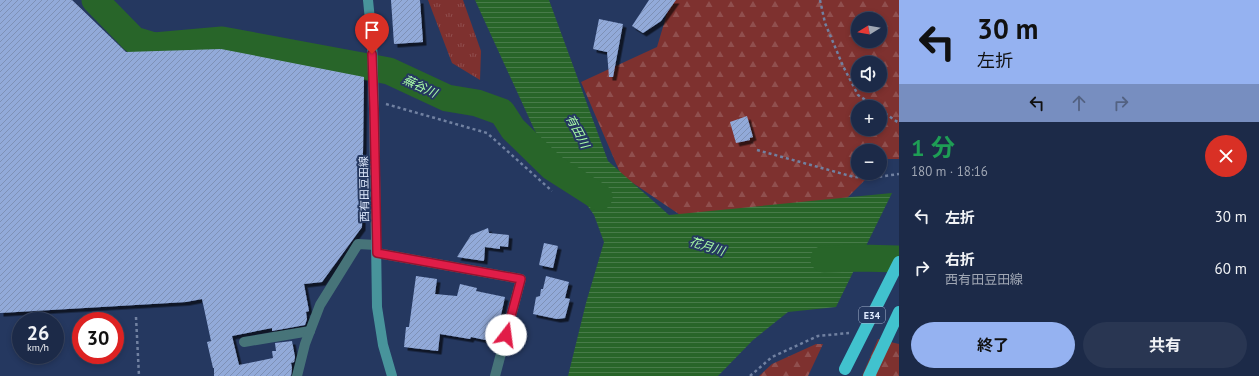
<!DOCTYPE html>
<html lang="ja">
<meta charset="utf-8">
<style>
body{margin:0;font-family:"PT Sans","Noto Sans JP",sans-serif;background:#293652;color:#f1f3f6;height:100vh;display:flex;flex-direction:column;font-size:15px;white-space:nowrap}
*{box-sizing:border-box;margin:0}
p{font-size:13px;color:#a0a7b4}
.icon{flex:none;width:22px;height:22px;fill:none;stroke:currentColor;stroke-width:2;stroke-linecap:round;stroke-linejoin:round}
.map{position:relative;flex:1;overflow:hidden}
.panel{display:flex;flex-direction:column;background:#1c2a48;width:360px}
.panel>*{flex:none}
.guide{background:#95b2f1;color:#111;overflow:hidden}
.needle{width:26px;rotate:259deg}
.tools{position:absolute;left:851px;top:12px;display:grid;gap:8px}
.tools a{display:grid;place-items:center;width:36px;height:36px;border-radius:50%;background:#1c2a48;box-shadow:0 2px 6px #0003,0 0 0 1px #3a4660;font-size:20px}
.speed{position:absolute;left:12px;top:312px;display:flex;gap:8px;font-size:20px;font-weight:700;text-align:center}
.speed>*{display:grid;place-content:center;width:52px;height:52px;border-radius:50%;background:#1c2a48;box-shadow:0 2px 6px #0003,0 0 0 1px #3a4660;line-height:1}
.speed small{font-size:10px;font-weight:400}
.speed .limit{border:6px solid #d22;background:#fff;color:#111}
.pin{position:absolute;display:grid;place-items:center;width:34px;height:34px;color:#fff;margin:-41px -17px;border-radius:50% 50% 50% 0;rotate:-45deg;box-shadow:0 0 4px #0007}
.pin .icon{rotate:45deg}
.me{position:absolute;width:44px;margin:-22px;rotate:15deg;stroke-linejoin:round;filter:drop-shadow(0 0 3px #0008)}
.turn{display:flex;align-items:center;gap:14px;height:84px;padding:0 12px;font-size:18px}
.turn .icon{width:52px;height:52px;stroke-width:2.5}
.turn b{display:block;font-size:28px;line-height:34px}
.lanes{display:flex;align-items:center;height:38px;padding:0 12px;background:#0003;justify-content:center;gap:20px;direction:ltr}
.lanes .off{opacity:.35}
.round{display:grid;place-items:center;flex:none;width:42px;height:42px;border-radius:21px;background:#293652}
.headline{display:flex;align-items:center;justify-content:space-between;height:68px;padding:0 12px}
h1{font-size:24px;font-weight:700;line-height:30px;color:#1e9e55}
.action{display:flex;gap:8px;margin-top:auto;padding:8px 12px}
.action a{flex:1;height:46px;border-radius:24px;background:#95b2f1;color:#111;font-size:16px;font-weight:700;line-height:46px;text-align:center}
.action a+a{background:#293652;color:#f1f3f6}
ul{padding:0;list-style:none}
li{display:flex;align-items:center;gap:12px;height:52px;padding:0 12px}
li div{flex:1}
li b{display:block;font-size:15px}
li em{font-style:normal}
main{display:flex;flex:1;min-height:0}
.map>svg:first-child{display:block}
</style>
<main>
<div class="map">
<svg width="899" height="376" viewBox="0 0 899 376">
<defs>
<pattern id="grass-tufts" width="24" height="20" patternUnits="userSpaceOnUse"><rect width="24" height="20" fill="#7e312f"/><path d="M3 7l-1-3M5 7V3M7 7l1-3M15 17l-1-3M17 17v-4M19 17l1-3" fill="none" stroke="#904f4e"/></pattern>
<pattern id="forest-firs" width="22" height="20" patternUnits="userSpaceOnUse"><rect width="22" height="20" fill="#7e312f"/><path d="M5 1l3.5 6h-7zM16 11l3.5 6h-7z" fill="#904f4e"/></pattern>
<pattern id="water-rules" width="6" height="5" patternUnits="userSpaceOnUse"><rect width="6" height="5" fill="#286529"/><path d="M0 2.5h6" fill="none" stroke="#477b49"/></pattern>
<pattern id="building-hatch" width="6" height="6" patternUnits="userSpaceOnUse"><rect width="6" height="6" fill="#92aad9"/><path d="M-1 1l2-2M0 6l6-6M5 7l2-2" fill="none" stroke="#7e91b6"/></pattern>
<filter id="shadow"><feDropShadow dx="3.5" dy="3.5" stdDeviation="0" flood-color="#0009"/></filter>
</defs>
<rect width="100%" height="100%" fill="#253860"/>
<polygon fill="url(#grass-tufts)" points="428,0 463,0 481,51 480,80 452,63"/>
<g fill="url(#forest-firs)" fill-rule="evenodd">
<path d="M671,0h228v159h-12l-7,6v-14h-22v22h14l-44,44 -130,10 -77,-52 -40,-93 76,-35zM858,19h22v22h-22zM858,63h22v22h-22zM858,107h22v22h-22z"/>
<polygon points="878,339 899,344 899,376 862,376"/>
<polygon points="816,344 823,344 808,376 759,376 772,364"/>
</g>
<polygon fill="url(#water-rules)" points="475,0 549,0 608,161 669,215 892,193 836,307 788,312 753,340 718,376 568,376 586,303 604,242 594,215 535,131"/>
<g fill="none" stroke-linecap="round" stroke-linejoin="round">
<g stroke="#286529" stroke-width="27">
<polyline points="95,0 134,40 154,46 222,40 389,71 447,98 477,103 502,112 513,129 552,167 599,197"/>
<polyline points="824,259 860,258 899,259"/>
</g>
</g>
<g fill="url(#building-hatch)" filter="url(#shadow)">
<polygon points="0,0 72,0 126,52 221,49 364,77 362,227 322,282 304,284 309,311 306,312 307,319 305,325 272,331 272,328 232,336 239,365 273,358 272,351 276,351 275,343 292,341 295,357 294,362 291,363 292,368 291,376 214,376 214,368 213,368 207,342 211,341 202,299 186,302 0,313"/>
<polygon points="391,0 420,0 423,42 394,44"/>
<polygon points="649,0 676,0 661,21 643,33 632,26"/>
<polygon points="599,19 623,24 613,77 609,77 607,52 593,49"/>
<polygon points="747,116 753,137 750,138 750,140 736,143 730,122"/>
<polygon points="488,228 489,233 509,235 508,247 500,246 500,249 485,247 484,261 457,257 471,235"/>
<polygon points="544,243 558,246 553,268 539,265"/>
<polygon points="416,276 437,279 435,294 457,296 460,284 477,288 476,291 505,297 495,342 471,337 470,339 440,334 438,351 404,347 406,327 409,327"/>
<polygon points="546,276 569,282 565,298 570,299 565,318 557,319 533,314 536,297 540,296 541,289 543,289"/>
</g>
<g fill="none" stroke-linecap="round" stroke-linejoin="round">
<g stroke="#7181a1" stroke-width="2.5" stroke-dasharray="3 3" stroke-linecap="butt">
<polyline points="820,0 825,23 843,66 858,95 876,107"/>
<polyline points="386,104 487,133 552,191"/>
<polyline points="880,110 899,123"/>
<polyline points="757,150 854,177 870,178 899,174"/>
<polyline points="136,317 139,376"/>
<polyline points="750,376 772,357 818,336 849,333"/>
</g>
<g stroke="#477479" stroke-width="10">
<polyline points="377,253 521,279 495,376"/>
<polyline points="244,342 310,331"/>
<polyline points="297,376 305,344 320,305 358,244 376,245"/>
</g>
<polyline stroke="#48949b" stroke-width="10" points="368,0 372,40 374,109 377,307 383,345 392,376"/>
<g stroke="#41c2ce" stroke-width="12">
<polyline points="845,369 899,262"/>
<polyline points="869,376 899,312"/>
</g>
</g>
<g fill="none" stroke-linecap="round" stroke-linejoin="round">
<defs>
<polyline id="route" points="372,54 374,109 377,253 521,279 506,335"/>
</defs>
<use href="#route" stroke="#92132f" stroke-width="10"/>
<use href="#route" stroke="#e11d48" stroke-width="7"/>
</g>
<g text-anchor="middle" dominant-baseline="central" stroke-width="4" stroke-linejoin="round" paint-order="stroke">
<rect fill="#253860" stroke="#a7b5cf" stroke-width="1" x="859" y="307" width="26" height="16" rx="3"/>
<g font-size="10" font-weight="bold" fill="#dfeafe">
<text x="872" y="315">E34</text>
</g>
<g font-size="11" fill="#dfeafe" stroke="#253860">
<text transform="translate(364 189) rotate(-91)">西有田豆田線</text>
</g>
<g font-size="12" font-style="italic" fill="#a9fca7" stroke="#253860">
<text transform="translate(420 86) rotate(25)">蕪谷川</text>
<text transform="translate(578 131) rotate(62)">有田川</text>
<text transform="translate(707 246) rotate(17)">花月川</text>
</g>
</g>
</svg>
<div class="tools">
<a><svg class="needle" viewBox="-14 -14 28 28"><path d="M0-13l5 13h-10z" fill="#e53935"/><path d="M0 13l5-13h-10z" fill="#a0a7b4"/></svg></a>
<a><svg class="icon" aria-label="sound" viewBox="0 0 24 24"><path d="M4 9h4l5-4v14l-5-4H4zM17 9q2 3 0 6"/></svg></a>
<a>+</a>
<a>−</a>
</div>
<div class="speed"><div>26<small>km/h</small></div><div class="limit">30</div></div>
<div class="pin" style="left:372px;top:54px;background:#d93025"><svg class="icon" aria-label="arrive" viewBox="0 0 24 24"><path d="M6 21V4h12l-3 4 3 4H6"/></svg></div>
<svg class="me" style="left:506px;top:335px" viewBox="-20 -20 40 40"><circle r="19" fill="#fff"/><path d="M0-13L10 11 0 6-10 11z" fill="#e11d48"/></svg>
</div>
<section class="panel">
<div class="guide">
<div class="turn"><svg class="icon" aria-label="left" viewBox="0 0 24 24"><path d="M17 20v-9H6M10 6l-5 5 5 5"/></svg><div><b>30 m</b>左折</div></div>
<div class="lanes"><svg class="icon" aria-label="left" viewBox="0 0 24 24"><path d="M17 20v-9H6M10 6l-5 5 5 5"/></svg><svg class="icon off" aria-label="ahead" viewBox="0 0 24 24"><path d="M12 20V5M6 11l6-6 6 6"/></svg><svg class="icon off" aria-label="right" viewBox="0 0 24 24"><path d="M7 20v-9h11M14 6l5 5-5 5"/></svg></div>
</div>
<div class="headline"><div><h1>1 分</h1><p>180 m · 18:16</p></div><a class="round" style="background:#d93025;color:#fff"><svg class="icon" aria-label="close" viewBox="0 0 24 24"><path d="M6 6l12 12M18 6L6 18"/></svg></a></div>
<ul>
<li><svg class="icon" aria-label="left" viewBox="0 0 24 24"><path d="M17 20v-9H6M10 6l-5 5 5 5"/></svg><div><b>左折</b></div><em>30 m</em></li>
<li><svg class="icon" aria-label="right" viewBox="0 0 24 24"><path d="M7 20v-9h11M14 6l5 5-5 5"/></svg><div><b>右折</b><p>西有田豆田線</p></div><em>60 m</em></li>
</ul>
<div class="action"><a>終了</a><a>共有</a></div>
</section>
</main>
